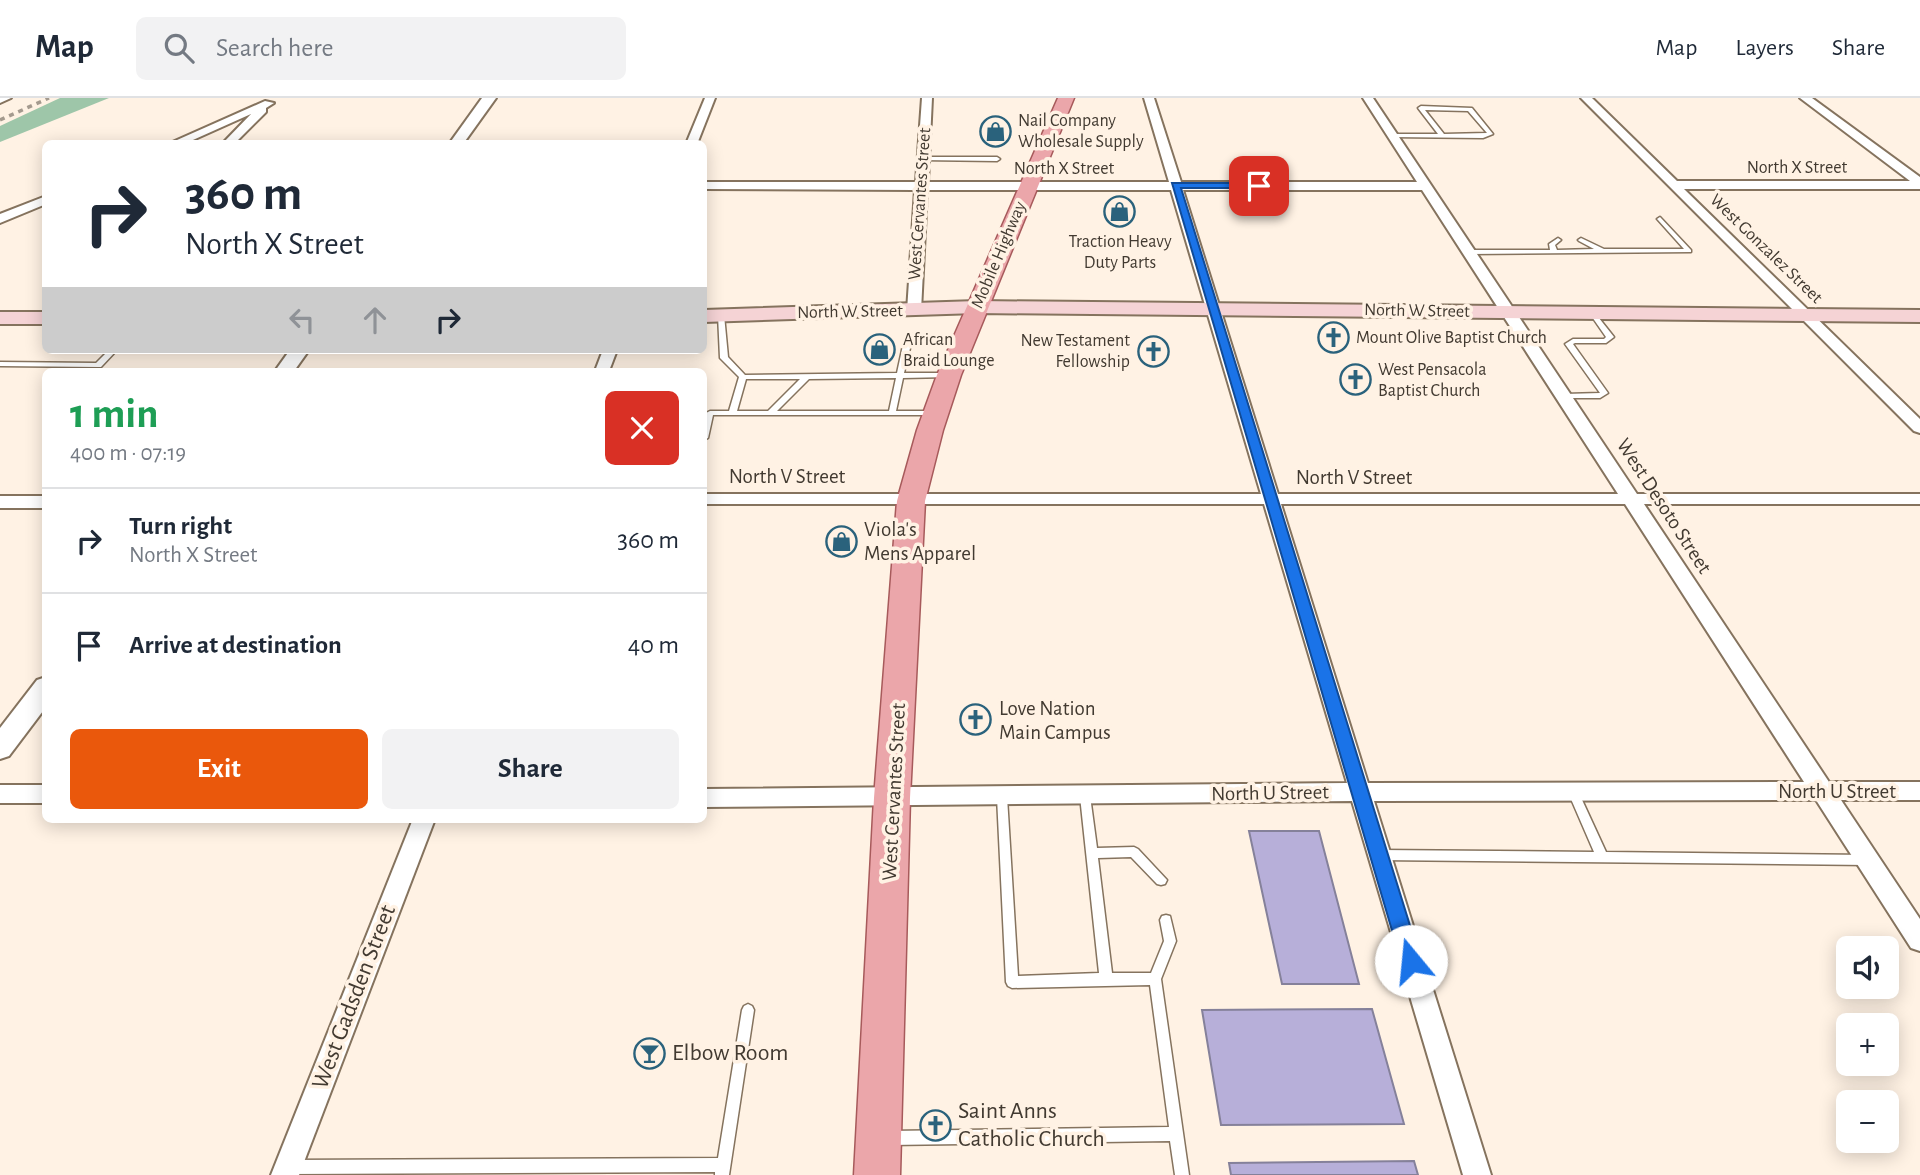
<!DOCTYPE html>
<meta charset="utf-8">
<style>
body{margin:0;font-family:"Alegreya Sans",sans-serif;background:#f2f2f3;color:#1f2937;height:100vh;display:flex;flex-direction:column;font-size:26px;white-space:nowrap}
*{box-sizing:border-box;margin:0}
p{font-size:23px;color:#747a83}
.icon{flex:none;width:38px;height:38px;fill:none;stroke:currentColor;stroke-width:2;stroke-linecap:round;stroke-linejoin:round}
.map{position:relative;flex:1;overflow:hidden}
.panel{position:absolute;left:42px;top:270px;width:665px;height:455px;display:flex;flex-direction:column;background:#fff;border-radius:10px;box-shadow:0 4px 18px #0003}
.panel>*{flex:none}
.top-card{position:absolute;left:42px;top:42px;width:665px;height:214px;border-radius:10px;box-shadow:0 4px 18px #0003;background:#fff;color:#1f2937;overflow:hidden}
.fabs{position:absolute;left:1836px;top:838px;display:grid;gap:14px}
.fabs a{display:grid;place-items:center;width:63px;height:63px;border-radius:10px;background:#fff;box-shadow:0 4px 18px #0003;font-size:35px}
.pin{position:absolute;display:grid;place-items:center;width:60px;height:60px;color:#fff;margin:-30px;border-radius:14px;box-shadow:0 4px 10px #0006}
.me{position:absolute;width:77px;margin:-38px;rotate:343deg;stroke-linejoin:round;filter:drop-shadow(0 0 5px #0008)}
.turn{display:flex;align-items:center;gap:24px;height:147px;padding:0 28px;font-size:32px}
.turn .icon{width:91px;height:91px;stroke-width:2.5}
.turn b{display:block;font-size:49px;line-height:60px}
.lanes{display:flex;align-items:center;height:66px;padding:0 28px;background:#0003;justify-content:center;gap:35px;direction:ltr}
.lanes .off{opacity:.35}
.round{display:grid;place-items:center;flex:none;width:74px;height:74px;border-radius:10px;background:#f2f2f3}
.overview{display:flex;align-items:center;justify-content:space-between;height:119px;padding:0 28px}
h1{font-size:42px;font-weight:600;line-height:52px;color:#1e9e55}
.button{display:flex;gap:14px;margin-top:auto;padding:14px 28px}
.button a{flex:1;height:80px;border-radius:10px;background:#ea580c;color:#fff;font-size:28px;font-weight:600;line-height:80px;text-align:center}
.button a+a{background:#f2f2f3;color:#1f2937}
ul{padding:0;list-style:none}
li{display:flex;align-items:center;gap:21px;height:105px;padding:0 28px;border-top:2px solid #e0e1e3}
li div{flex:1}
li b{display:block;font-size:26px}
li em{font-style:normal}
header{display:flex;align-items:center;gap:42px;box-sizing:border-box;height:98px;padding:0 35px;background:#fff;border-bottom:2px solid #e0e1e3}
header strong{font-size:33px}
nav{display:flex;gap:38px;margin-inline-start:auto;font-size:24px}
.search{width:490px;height:63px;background:#f2f2f3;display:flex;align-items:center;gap:18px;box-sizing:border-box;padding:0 24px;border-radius:10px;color:#747a83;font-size:26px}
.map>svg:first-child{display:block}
</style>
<header>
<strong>Map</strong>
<div class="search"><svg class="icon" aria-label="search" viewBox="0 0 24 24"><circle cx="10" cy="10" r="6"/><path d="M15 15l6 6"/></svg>Search here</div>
<nav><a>Map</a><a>Layers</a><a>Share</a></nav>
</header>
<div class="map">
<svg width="1920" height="1077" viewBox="0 0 1920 1077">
<rect width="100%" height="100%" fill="#fff2e4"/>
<polygon fill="#9ec6a9" points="60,0 109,0 0,44 0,28"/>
<g fill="#b7afd9" stroke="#85819a" stroke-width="2">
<polygon points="1249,733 1319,733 1359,886 1282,886"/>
<polygon points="1372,911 1404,1026 1221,1027 1202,912"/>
<polygon points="1414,1063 1418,1077 1231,1077 1229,1065"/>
</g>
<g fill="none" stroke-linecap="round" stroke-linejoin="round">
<defs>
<g id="service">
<path d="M1421,8l51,2 21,26 -10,4 -92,-1v-2l2,-1h45l-20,-26zM1425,12l43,1 19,22 -43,1z"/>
<polygon points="923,59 997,59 1000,61 997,63 921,62 921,60"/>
<polygon points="1660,119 1691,152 1691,154 1469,156 1466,154 1469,152 1550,152 1549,146 1558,140 1561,142 1555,147 1557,152 1594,151 1579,143 1578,142 1581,140 1604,151 1684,151 1658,122 1657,121"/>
<polygon points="1593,214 1595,215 1614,239 1606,245 1575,245 1573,246 1608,295 1600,300 1562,300 1561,298 1565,296 1600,295 1565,246 1573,241 1604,241 1606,239 1590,216"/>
<path d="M721,215l3,2 4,42 17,18 152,-2 8,-37 4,-2h3l1,2 -9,37h45l4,2 -4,2 -46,1 -7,33h40l4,2 -4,2h-223l-5,23 -4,2v-16l2,-11 4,-2h19l10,-34 -19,-19 -2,-43zM896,280l-7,33h-112l32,-32zM746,281h54l-32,32h-31z"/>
<polygon points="109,252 117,252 101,269 98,269 0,268 0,264 96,265"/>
<polygon points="1573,689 1577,691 1606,754 1868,757 1872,758 1874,762 1872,766 1868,767 1379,762 1375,761 1373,757 1375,753 1379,752 1594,754 1568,694 1569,691"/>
<polygon points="1085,693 1089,695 1090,698 1097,750 1134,749 1138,751 1167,782 1165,786 1161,787 1157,786 1131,759 1098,760 1112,875 1151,875 1164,843 1160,822 1162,818 1166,817 1170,818 1176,843 1161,881 1189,1077 1175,1077 1170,1043 889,1047 884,1045 882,1040 884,1035 889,1033 1169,1029 1150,887 1012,890 1008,888 1006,884 997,699 998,696 1002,694 1006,696 1007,699 1018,878 1099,875 1080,698 1081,695"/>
<polygon points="748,906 752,908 754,912 729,1077 715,1077 715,1074 290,1076 285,1074 283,1069 285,1064 290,1062 718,1060 742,912 744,908"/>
</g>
<g id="minor">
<polygon points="0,0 11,0 0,5"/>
<polygon points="705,0 715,0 697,46 686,46"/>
<path d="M922,0h10l-4,84h241l-25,-84h10l27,84h236l-54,-84h10l264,396h283v10h-276l185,278h91v18h-79l79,119v32l-9,-3 -95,-148 -442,1 117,374h-28l-111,-374 -648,6v-18l643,-6 -83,-279h-560v-10h557l-90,-304h-244l-6,121 -7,4 -7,-4 8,-121 -211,-1v-7h212zM1183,92h239l196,304h-340zM1281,406h344l179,278 -436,1z"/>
<polygon points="1581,0 1592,0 1677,83 1910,83 1800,0 1812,0 1920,79 1920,91 1684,91 1920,321 1920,335 1914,333"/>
<polygon points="265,3 274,5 266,10 266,14 234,46 222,46 251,16 184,46 168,46"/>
<polygon points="46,98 46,106 0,125 0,116"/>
<polygon points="603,252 617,252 609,273 595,273"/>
<rect x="0" y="398" width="46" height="12"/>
<rect x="0" y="687" width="46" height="18"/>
<polygon points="413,721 435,721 299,1077 271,1077"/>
</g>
<g id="tertiary">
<polygon points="482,0 496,0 463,46 449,46"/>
<polygon points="290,252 309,252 294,273 275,273"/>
<polygon points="46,579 46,609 9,658 0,661 0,630 37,582"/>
</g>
<g id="secondary">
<polygon points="977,203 1920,212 1920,224 977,215 704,224 704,212"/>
<rect x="0" y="214" width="46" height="12"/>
</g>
<polygon id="primary" points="1058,0 1074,0 961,277 943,332 925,403 910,700 900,1077 854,1077 874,700 897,403 917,332 937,277"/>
</defs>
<use href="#service" stroke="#85735e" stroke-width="3"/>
<use href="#minor" stroke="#85735e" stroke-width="4"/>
<use href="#tertiary" stroke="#85735e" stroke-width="4"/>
<use href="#secondary" stroke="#85735e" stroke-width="4"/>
<use href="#primary" stroke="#a75a5b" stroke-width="3"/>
<use href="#service" fill="#fff" fill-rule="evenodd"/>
<use href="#minor" fill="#fff" fill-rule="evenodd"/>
<use href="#tertiary" fill="#fff" fill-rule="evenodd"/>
<use href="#secondary" fill="#f5d3d5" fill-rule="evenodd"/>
<use href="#primary" fill="#eba6aa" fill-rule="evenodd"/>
<polyline stroke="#a49a8e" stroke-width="3.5" stroke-dasharray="5 5" stroke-linecap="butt" points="0,22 49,0"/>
</g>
<polygon fill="#1a73e8" stroke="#114b97" stroke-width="2" points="1172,85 1259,85 1264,88 1259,90 1181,90 1421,863 1418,870 1411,873 1404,870 1401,863"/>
<defs>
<symbol id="shop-ring" viewBox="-11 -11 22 22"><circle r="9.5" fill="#fff2e4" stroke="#2a627c" stroke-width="1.5"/><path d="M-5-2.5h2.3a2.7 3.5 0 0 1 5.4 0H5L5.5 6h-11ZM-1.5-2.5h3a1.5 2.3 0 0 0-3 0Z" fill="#2a627c"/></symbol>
<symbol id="church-ring" viewBox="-11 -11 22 22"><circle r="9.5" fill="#fff2e4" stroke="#2a627c" stroke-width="1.5"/><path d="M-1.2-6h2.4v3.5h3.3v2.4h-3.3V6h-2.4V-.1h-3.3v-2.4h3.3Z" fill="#2a627c"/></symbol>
<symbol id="bar-ring" viewBox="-11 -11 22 22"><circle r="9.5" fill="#fff2e4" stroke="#2a627c" stroke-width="1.5"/><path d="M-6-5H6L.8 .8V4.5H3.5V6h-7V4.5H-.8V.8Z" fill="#2a627c"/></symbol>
</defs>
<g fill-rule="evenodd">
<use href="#shop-ring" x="978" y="16" width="35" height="35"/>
<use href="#shop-ring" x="1102" y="96" width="35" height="35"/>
<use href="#church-ring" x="1316" y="222" width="35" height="35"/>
<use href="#shop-ring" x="862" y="234" width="35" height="35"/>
<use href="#church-ring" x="1136" y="236" width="35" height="35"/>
<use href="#church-ring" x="1338" y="264" width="35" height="35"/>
<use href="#shop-ring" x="824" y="426" width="35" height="35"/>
<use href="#church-ring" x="958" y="604" width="35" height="35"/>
<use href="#bar-ring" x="632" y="938" width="35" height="35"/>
<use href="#church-ring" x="918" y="1010" width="35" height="35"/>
</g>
<g text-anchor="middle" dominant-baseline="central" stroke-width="7" stroke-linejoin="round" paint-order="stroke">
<g font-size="18" fill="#423a31" stroke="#fff2e4" text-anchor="start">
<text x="1018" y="23">Nail Company<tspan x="1018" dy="21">Wholesale Supply</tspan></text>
<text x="1120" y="144" text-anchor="middle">Traction Heavy<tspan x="1120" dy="21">Duty Parts</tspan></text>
<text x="1356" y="240">Mount Olive Baptist Church</text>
<text x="903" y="242">African<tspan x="903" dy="21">Braid Lounge</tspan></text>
<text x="1130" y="243" text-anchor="end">New Testament<tspan x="1130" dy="21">Fellowship</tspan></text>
<text x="1378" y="272">West Pensacola<tspan x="1378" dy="21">Baptist Church</tspan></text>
</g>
<g font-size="18" fill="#423a31" stroke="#fff2e4">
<text x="1797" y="70">North X Street</text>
<text x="1064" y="71">North X Street</text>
<text transform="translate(920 106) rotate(-86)">West Cervantes Street</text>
<text transform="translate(1766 151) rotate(44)">West Gonzalez Street</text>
<text transform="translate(999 157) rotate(-67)">Mobile Highway</text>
<text transform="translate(1417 213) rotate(1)">North W Street</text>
<text transform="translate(850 214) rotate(-1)">North W Street</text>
</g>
<g font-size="21" fill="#423a31" stroke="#fff2e4">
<text x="787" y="378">North V Street</text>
<text x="1354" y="379">North V Street</text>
<text transform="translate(1664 408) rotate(57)">West Desoto Street</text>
<text x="1837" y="693">North U Street</text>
<text transform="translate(894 694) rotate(-87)">West Cervantes Street</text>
<text transform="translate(1270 695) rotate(-1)">North U Street</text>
</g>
<g font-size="21" fill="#423a31" stroke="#fff2e4" text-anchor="start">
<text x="864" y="431">Viola's<tspan x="864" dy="24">Mens Apparel</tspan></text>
<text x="999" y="610">Love Nation<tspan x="999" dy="24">Main Campus</tspan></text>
</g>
<g font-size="24" fill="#423a31" stroke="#fff2e4">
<text transform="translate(354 899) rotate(-69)">West Gadsden Street</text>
</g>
<g font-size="24" fill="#423a31" stroke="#fff2e4" text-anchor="start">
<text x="672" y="955">Elbow Room</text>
<text x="958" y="1013">Saint Anns<tspan x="958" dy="28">Catholic Church</tspan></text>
</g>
</g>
</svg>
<div class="fabs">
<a><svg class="icon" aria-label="sound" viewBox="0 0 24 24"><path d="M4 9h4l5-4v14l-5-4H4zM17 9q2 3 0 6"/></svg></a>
<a>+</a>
<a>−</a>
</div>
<div class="pin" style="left:1259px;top:88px;background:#d93025"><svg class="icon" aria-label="arrive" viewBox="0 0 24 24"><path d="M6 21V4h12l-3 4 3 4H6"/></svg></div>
<svg class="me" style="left:1411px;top:863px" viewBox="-20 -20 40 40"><circle r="19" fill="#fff"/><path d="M0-13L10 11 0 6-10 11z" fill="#1a73e8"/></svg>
<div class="top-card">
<div class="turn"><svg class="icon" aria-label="right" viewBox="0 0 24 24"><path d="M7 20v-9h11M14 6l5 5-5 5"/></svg><div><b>360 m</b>North X Street</div></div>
<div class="lanes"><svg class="icon off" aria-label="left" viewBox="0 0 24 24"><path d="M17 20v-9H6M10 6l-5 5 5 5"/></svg><svg class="icon off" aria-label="ahead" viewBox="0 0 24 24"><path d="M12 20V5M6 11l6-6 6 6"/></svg><svg class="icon" aria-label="right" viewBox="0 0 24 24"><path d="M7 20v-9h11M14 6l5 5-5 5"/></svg></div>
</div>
<section class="panel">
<div class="overview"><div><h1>1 min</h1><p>400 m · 07:19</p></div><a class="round" style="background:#d93025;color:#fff"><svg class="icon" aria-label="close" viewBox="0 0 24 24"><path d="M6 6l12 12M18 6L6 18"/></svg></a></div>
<ul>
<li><svg class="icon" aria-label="right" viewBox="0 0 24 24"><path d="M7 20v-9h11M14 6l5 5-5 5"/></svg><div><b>Turn right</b><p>North X Street</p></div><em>360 m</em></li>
<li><svg class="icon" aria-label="arrive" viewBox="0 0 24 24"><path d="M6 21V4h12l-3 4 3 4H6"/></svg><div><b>Arrive at destination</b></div><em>40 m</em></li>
</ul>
<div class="button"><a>Exit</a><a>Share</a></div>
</section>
</div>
